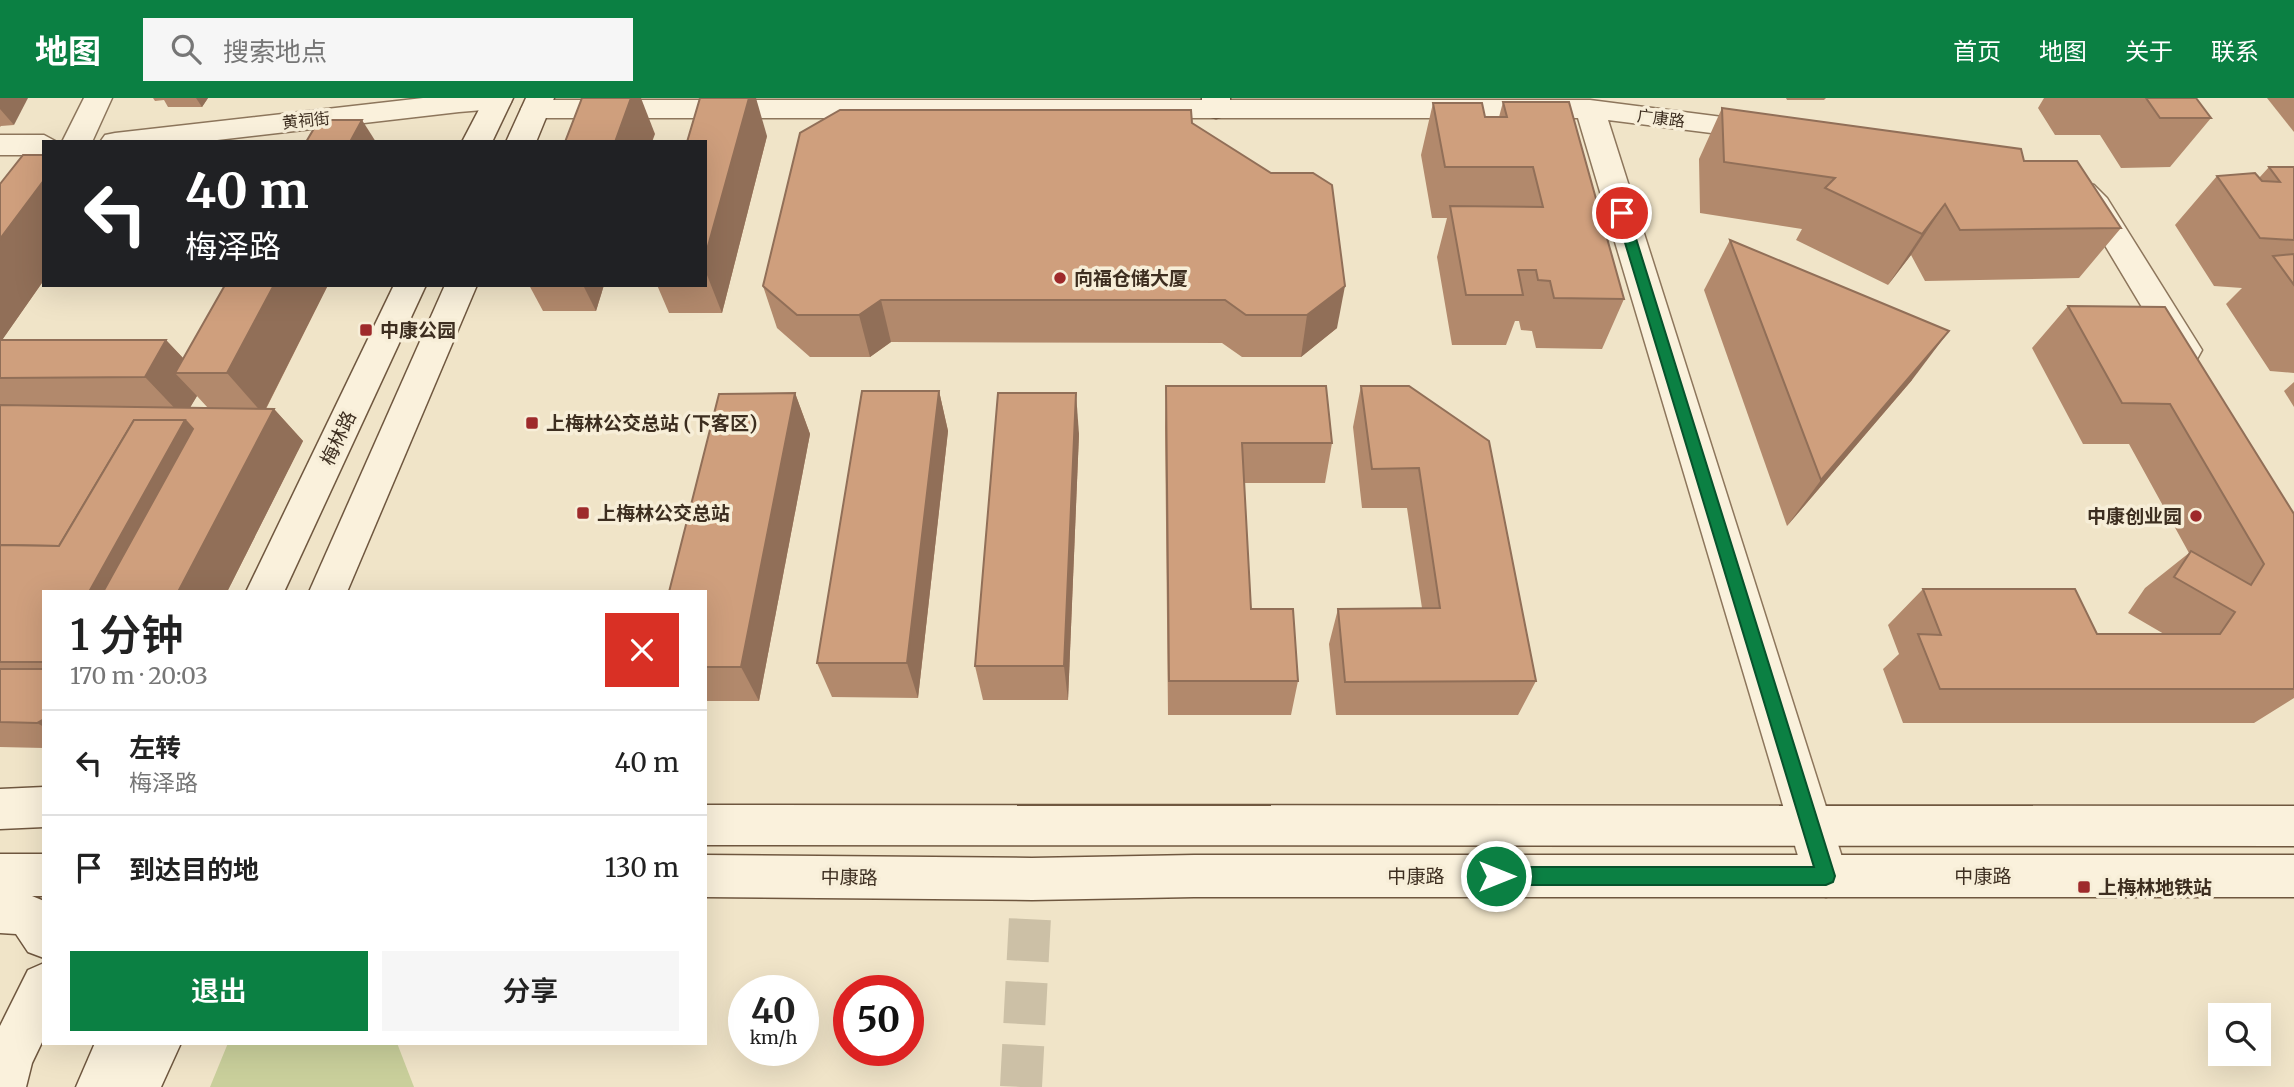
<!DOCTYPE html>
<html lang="zh">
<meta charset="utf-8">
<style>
body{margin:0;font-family:Merriweather,"Noto Sans SC",serif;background:#f6f6f6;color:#222;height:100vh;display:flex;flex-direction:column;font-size:26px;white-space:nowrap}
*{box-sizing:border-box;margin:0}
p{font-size:23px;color:#767676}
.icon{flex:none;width:38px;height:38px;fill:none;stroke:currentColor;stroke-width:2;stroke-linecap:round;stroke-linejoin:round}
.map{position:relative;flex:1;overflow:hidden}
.sheet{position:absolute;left:42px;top:492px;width:665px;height:455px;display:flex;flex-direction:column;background:#fff;border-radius:0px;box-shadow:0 7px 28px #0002}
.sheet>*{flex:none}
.banner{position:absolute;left:42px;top:42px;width:665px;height:147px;border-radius:0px;box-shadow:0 7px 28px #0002;background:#202124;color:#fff;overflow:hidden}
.controls{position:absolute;left:2208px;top:905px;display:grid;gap:14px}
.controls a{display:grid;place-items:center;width:63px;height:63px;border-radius:0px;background:#fff;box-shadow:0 7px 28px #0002;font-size:35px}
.speed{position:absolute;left:728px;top:877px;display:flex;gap:14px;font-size:35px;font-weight:700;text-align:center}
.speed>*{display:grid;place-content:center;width:91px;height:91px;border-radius:50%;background:#fff;box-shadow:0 7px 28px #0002;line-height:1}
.speed small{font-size:18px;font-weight:400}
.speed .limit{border:10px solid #d22;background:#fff;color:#111}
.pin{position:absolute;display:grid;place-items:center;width:60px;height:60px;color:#fff;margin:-30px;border:4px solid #fff;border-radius:50%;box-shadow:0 2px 7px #0007}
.me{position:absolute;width:77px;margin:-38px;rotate:90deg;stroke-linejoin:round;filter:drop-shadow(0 0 5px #0008)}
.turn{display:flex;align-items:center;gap:24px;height:147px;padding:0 28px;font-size:32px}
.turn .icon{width:91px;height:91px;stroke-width:2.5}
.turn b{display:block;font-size:49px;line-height:60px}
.round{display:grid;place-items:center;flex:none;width:74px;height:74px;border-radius:0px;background:#f6f6f6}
.head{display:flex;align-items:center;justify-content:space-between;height:119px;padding:0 28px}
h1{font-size:42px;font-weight:600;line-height:52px}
.action{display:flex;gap:14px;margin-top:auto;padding:14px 28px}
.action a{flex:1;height:80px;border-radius:0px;background:#0b8043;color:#fff;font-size:28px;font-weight:600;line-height:80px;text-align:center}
.action a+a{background:#f6f6f6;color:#222}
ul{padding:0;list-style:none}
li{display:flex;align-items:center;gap:21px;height:105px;padding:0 28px;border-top:2px solid #e0e0e0}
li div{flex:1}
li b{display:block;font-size:26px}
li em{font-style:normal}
header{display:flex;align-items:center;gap:42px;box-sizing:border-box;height:98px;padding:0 35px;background:#0b8043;color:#fff}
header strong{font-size:33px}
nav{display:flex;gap:38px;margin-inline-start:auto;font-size:24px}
.search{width:490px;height:63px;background:#f6f6f6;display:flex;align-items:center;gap:18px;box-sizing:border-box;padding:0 24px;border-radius:0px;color:#767676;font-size:26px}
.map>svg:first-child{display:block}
</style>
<header>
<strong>地图</strong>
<div class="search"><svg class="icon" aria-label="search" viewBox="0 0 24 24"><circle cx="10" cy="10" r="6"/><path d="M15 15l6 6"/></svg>搜索地点</div>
<nav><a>首页</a><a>地图</a><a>关于</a><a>联系</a></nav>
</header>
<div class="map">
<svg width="2294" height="989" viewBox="0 0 2294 989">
<rect width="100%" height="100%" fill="#f0e4c8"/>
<polygon fill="#c9cf9b" points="228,945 397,945 414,989 210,989"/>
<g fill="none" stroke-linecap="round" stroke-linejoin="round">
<polyline stroke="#ccc0a6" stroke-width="42" stroke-dasharray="42 21" stroke-linecap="butt" points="1021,989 1032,781"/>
<defs>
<g id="street">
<polygon points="84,0 112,0 92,44 62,44"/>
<polygon points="423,0 509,0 511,4 507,10 459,14 200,44 100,44 105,37 115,35"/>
<polygon points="535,2 1590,2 1777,26 1782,33 1777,40 1767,42 1608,22 1848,778 1842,793 1826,799 1810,793 1804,778 1578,20 535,20 525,17 521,11 525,5"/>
<polygon points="0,37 44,37 57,44 44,44 44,57 0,57"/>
<polygon points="2083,84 2094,87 2107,100 2202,252 2197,261 2185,264 2173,261 2085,114 2068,94 2072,87"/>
</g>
<g id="secondary">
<polygon points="485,0 513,0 492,44 462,44"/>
<polygon points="526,0 554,0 536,44 506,44"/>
<polygon points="1202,0 1230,0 1230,11 1226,17 1216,20 1206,17 1202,11"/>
<polygon points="394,187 426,187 284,494 246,494"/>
<polygon points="445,187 477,187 347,494 309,494"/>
<polygon points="44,689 44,729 0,731 0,691"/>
<polygon points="705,707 2294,708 2294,748 705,747"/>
<polygon points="0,756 44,756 44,798 32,798 44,803 44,860 28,854 16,836 0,835"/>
<polygon points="705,757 1032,760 1194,757 2294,757 2294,799 1194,799 1032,802 705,799"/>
<polygon points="44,865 44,940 32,965 26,989 0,989 0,928 28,872"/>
<polygon points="95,945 181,945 161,989 76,989"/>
</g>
</defs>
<use href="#street" stroke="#8d765c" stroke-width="3"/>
<use href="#secondary" stroke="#6f573f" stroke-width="3"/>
<use href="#street" fill="#faf1dc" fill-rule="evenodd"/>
<use href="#secondary" fill="#faf1dc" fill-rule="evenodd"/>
</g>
<g fill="#b2896c" fill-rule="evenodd">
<polygon points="0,0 14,27 1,28 0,29"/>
<polygon points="153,0 208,0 202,9 168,9 164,2 155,3"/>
<polygon points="1786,0 1826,0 1824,2 1787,2"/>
<polygon points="2044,0 2196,0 2211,20 2170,69 2121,70 2100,37 2055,37 2038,10"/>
<polygon points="2267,0 2294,0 2294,34"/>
<polygon points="1503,4 1624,201 1602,251 1536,250 1532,233 1521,232 1519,223 1515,223 1506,247 1452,247 1437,159 1447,120 1432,120 1421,57 1433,5 1485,19 1499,19"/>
<polygon points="1722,10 2024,63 2121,130 2079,180 1925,183 1911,157 1888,187 1796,142 1802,131 1700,115 1699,61"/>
<polygon points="1192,25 1337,230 1301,259 1242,259 1222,245 891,244 870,259 810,259 777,230 763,188"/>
<polygon points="767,38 722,215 669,215 657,187 705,187 705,44"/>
<path d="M44,57v125l-42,60h164l18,19 41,-74h103l-62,124h8l29,32 -76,151h-183v156l-44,-1v-563zM197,298l11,12 -18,-1z"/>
<polygon points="2269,69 2294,69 2294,275 2270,273 2226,206 2242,190 2214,188 2175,127 2217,78 2259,80"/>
<polygon points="1730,142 1912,282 1787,428 1704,192"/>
<polygon points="529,187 604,187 596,213 543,213"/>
<polygon points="2068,208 2294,416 2294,600 2254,625 1903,625 1883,571 1899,556 1888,527 1923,491 2097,536 2164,536 2128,515 2145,490 2189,455 2129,346 2083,346 2032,250"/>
<polygon points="2294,284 2294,309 2284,293"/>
<polygon points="1166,288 1332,345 1325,385 1244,385 1251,511 1298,583 1291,617 1168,617 1165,329"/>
<polygon points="1361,288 1409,288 1536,583 1518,617 1336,617 1329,546 1338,511 1422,510 1407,410 1362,410 1353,329"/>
<polygon points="939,293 948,333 918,600 832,599 817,565"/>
<polygon points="795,295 810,336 759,603 705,603 705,494"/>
<polygon points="1079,336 1068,602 983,602 975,568"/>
</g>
<g fill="#916f58">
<polygon points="0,0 28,0 14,27 0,11"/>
<polygon points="196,0 208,0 202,9"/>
<polygon points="631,0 641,0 655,36 652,44 615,44"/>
<polygon points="749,0 756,0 767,38 722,215 705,172 705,159"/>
<polygon points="362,22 376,44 350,44"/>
<polygon points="44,82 44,182 0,245 0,141"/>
<polygon points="1945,106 1911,157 1888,187 1922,136"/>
<polygon points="274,187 328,187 263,316 227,275"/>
<polygon points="583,187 604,187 596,213"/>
<polygon points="1345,188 1337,230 1301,259 1307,217"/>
<polygon points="881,202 891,244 870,259 859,217"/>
<polygon points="1949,233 1912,282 1787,428 1821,382"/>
<polygon points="166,242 197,275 175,275 197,298 184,320 145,279"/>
<polygon points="939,293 948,333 918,600 907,565"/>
<polygon points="795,295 810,336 759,603 741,569"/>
<polygon points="1076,295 1079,336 1068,602 1064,568"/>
<polygon points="274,311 303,343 227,494 178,494"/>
<polygon points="185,322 225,362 156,494 89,494"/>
<polygon points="44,621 44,629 37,625"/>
</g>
<g fill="#cf9f7d" stroke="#916f58" stroke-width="2">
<polygon points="582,0 631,0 615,44 565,44"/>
<polygon points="700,0 749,0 705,159 705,44 687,44"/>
<polygon points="2146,0 2196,0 2211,20 2160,20"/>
<polygon points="1503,4 1569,4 1624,201 1554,200 1550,183 1538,182 1536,172 1518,172 1523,197 1466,197 1450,108 1543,109 1533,69 1445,69 1433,5 1482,5 1485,19 1507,19"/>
<polygon points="1722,10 2021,51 2024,63 2077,63 2121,130 1960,132 1945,106 1922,136 1825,90 1835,80 1724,64"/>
<polygon points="840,12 1191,12 1192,25 1271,75 1313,75 1332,87 1345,188 1307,217 1246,217 1225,202 881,202 859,217 797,217 763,188 800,35"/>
<polygon points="319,22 362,22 350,44 306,44"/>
<polygon points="23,57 44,57 44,82 0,141 0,86"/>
<polygon points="2269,69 2294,69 2294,142 2260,140 2217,78 2255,75 2262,83 2280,84"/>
<polygon points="1730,142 1949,233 1821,382"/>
<polygon points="2294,156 2294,187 2273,158"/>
<polygon points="225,187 274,187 227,275 175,275"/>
<polygon points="2068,208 2165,209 2294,416 2294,591 1940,591 1918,536 1941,537 1923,491 2075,491 2097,536 2220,536 2235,514 2174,479 2191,453 2251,487 2264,466 2170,306 2122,305"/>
<polygon points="0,242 166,242 145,279 0,280"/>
<polygon points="1166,288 1326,288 1332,345 1242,345 1251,511 1293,511 1298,583 1169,583"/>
<polygon points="1361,288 1409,288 1489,343 1536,583 1345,584 1338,511 1440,510 1419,370 1372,371"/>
<polygon points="862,293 939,293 907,565 817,565"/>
<polygon points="795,295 741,569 705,569 705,494 669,494 719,296"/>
<polygon points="998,295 1076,295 1064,568 975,568"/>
<polygon points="0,307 274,311 178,494 103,494 193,331 185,322 134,322 59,448 0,447"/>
<polygon points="134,322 185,322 89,494 44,494 44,564 0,564 0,447 59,448"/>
<polygon points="0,571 44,571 44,621 37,625 0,624"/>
</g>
<polygon fill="#0b8043" stroke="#07532c" stroke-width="2" points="1622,111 1628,115 1835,778 1833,784 1826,787 1496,787 1490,784 1487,778 1490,772 1496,769 1814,769 1616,115"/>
<g fill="#9e2a2b" stroke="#f7eed8" stroke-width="2.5">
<circle cx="1060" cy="180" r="7"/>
<rect x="359" y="225" width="14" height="14" rx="3.5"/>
<rect x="525" y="318" width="14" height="14" rx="3.5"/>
<rect x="576" y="408" width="14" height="14" rx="3.5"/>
<circle cx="2196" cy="418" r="7"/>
<rect x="2077" y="782" width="14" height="14" rx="3.5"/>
</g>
<g text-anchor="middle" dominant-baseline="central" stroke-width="7" stroke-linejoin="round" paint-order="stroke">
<g font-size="16" fill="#3d2e20" stroke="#f7eed8">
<text transform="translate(1661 20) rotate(7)">广康路</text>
<text transform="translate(306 22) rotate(-6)">黄祠街</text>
</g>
<g font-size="19" font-weight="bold" fill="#3d2e20" stroke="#f7eed8" text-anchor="start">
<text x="1074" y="180">向福仓储大厦</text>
<text x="380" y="232">中康公园</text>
<text x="546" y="325">上梅林公交总站 (下客区)</text>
<text x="597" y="415">上梅林公交总站</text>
<text x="2182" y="418" text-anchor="end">中康创业园</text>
<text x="2098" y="789">上梅林地铁站</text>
</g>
<g font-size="19" fill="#3d2e20" stroke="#f7eed8">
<text transform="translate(338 340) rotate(-65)">梅林路</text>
<text x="1416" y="778">中康路</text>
<text x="1983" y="778">中康路</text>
<text transform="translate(849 779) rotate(1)">中康路</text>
</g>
</g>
</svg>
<div class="controls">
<a><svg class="icon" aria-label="search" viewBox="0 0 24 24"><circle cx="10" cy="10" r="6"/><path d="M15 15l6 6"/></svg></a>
</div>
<div class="speed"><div>40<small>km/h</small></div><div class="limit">50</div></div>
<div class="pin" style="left:1622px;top:115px;background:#d93025"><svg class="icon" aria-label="arrive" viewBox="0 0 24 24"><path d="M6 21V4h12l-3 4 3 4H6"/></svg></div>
<svg class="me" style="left:1496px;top:778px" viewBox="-20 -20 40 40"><circle r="17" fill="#0b8043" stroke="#fff" stroke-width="3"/><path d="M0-11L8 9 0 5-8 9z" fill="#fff"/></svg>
<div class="banner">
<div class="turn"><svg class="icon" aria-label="left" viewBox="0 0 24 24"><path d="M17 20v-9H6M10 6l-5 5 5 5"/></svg><div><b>40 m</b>梅泽路</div></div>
</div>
<section class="sheet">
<div class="head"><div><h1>1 分钟</h1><p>170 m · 20:03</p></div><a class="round" style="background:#d93025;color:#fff"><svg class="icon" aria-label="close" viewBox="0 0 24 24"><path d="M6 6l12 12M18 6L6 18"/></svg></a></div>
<ul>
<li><svg class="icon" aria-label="left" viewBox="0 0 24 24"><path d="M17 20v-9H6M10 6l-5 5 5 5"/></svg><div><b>左转</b><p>梅泽路</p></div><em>40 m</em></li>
<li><svg class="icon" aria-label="arrive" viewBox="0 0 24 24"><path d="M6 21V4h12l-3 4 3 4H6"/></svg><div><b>到达目的地</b></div><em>130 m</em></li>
</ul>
<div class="action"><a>退出</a><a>分享</a></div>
</section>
</div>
